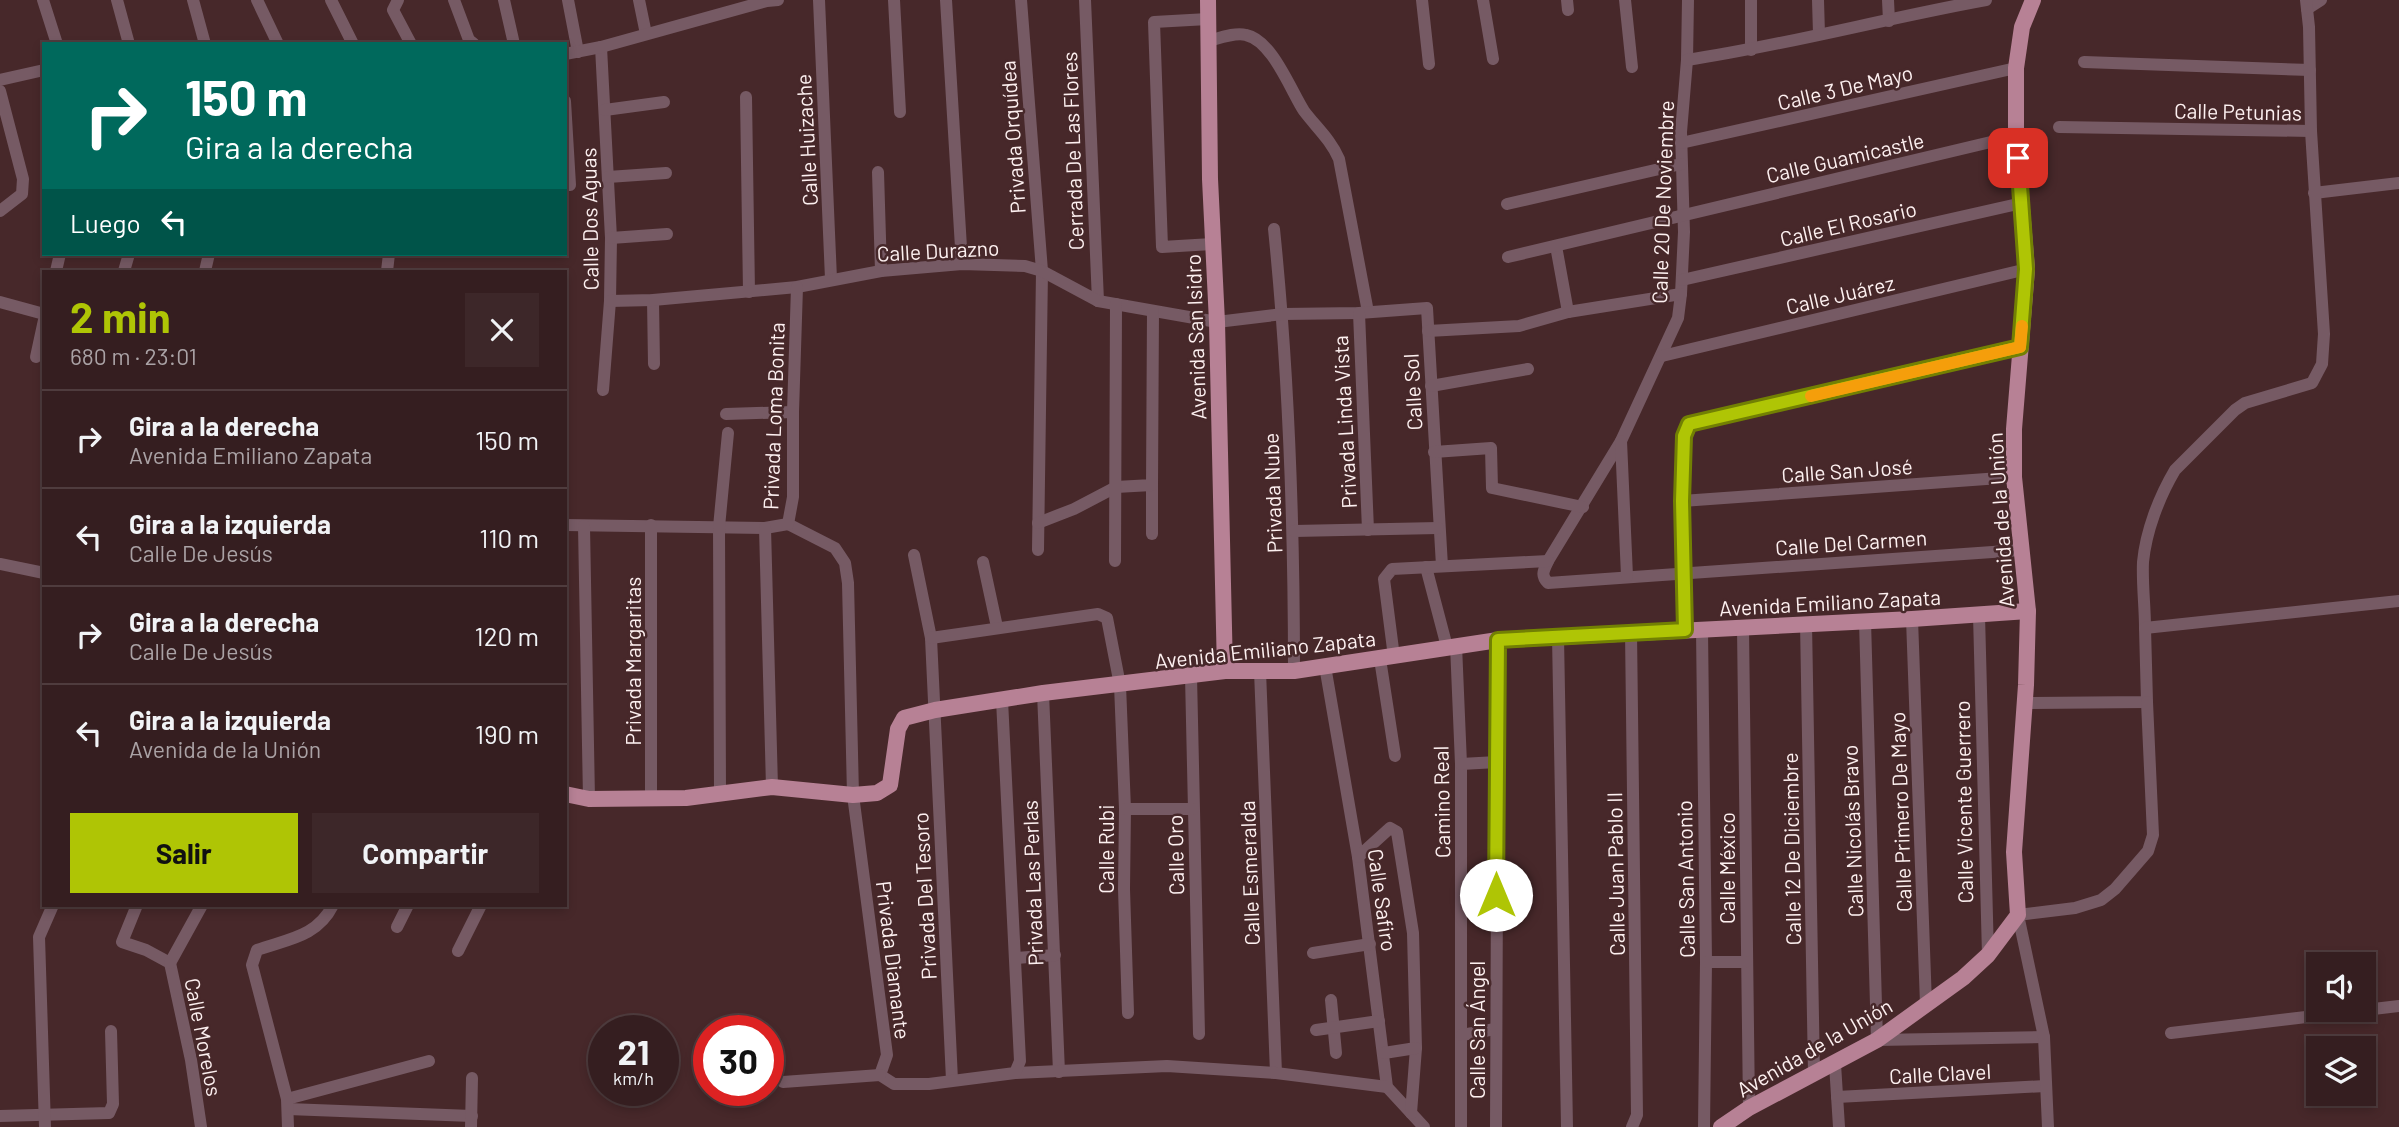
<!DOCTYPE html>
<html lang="es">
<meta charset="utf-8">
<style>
body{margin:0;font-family:Barlow,sans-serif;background:#3d2729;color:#f1f3f6;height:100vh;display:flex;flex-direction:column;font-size:26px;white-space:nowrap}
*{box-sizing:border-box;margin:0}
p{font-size:23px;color:#aaa2a5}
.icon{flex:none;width:38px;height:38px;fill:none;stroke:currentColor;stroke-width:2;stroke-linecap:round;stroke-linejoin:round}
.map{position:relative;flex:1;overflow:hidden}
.side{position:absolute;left:42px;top:270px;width:525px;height:637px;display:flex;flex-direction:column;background:#351e20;border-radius:0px;box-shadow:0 4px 10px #0003,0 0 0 2px #4f3c3e}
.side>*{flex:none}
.top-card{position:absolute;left:42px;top:42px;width:525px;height:214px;border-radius:0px;box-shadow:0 4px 10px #0003,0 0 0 2px #4f3c3e;background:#00695c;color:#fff;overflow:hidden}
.fabs{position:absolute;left:2306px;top:952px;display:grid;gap:14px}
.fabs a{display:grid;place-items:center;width:70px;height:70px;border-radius:0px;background:#351e20;box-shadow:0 4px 10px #0003,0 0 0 2px #4f3c3e;font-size:35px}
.speed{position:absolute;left:588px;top:1015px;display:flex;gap:14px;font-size:35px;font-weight:700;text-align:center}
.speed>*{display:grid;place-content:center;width:91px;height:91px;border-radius:50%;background:#351e20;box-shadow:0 4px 10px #0003,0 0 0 2px #4f3c3e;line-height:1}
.speed small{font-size:18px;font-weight:400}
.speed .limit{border:10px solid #d22;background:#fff;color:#111}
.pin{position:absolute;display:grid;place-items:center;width:60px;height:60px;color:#fff;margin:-30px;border-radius:14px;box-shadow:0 4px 10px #0006}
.me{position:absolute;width:77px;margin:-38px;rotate:0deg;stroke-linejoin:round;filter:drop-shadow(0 0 5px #0008)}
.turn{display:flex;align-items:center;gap:24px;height:147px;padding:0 28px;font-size:32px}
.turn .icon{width:91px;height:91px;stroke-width:2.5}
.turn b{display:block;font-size:49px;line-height:60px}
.then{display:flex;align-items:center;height:66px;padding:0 28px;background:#0003;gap:14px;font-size:26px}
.round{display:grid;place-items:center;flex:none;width:74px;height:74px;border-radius:0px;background:#3d2729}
.summary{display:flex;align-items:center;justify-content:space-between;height:119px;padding:0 28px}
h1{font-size:42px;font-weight:700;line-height:52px;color:#afc505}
.cta{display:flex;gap:14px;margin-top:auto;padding:14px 28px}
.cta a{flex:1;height:80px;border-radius:0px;background:#afc505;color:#111;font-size:28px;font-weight:700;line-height:80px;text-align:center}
.cta a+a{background:#3d2729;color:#f1f3f6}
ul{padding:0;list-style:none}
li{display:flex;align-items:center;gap:21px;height:98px;padding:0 28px;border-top:2px solid #4f3c3e}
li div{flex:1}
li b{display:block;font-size:26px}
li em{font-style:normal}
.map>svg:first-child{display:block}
</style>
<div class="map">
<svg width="2399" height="1127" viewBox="0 0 2399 1127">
<rect width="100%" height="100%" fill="#47282a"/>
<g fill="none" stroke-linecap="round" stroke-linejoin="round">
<g stroke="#765a64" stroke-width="12">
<polyline points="43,0 57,44"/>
<polyline points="117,0 129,44"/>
<polyline points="193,0 205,44"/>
<polyline points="257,0 278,44"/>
<polyline points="331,0 353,44"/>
<polyline points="398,0 393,10 411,44"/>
<polyline points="454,0 469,40 474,44"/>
<polyline points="504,0 514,44"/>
<polyline points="568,0 578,52"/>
<polyline points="639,0 646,34"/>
<polyline points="819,0 831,279"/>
<polyline points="894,0 900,112"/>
<polyline points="946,0 962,264"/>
<polyline points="1021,0 1042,271 1038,550"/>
<polyline points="1085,0 1098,301"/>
<polyline points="1422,0 1429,64"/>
<polyline points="1483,0 1493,59"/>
<polyline points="1567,0 1568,10"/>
<polyline points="1625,0 1632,67"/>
<path d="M1688,0l-1,60 -6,72 3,100 -3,62 -3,24 -57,123 -73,120c-4,9 -8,14 0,22l473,-33"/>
<polyline points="1751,0 1751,50"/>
<polyline points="1818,0 1819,34"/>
<polyline points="1888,0 1889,21"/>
<polyline points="2307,9 2321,0"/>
<polyline points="1208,19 1154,22 1162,247 1212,244"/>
<path d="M1209,41c11,-3 26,-9 37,-6 26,5 45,56 58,76 12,16 27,29 35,48l29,153"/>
<polyline points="601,47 611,238 610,301 603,390"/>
<polyline points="565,54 601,47 767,1 778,0"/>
<path d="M1687,60c100,-15 199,-42 299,-60"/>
<polyline points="2084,62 2310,70"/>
<polyline points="0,80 44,70"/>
<polyline points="0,91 23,179 22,194 0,211"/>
<polyline points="746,97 749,292"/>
<polyline points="565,101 570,185 565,185"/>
<polyline points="605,110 664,102"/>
<polyline points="2059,127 2311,131"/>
<polyline points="1681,143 2016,68"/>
<polyline points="878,172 881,271"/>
<polyline points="608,177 666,173"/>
<polyline points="2314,193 2399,183"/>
<polyline points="1507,204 1681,164"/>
<path d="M1274,229c15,147 20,294 20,442"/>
<polyline points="611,238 667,234"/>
<polyline points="1556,246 1568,312"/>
<polyline points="1508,257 2016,136"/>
<polyline points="56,271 60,254"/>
<polyline points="124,271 129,254"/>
<polyline points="205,271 209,254"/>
<polyline points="387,271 389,254"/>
<polyline points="1682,280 2022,203"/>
<polyline points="653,300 654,364"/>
<polyline points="610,301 653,300 797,287 881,271 962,264 1025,266 1042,271 1098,301 1217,322 1283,314 1359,313 1427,308 1442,566"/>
<polyline points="0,302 44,314"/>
<polyline points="1359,313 1368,530"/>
<polyline points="1428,331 1519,326 1568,312 1681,294"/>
<polyline points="1662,356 2027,269"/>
<polyline points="36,357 44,320"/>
<polyline points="1431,386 1528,369"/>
<polyline points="726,414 793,412"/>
<polyline points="1621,441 1627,576"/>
<polyline points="1434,452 1491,448 1492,488 1583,507"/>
<polyline points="1152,485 1152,534"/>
<polyline points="1682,501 2014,477"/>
<polyline points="1038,523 1074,509 1116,487 1152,485 1153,311"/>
<polyline points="788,524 835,548 845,563 848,583 853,795 887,1055 880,1075"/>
<polyline points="565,525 765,528 788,524 793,497 793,412 797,287"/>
<polyline points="651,525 651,797"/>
<polyline points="584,526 589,799"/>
<polyline points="765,528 772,787"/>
<polyline points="1294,531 1438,528"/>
<polyline points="914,555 931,638 952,1080"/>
<polyline points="1115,561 1116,304"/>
<polyline points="983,562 997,627"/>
<polyline points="0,564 44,573"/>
<polyline points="1426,567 1447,647"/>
<polyline points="1979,615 1988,955"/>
<polyline points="1912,619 1926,1004"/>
<polyline points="1865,621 1877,1040 2044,1037"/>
<polyline points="1806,623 1814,1074"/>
<polyline points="1743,628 1749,1108"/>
<path d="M2145,628c0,-22 -3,-44 -2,-66 3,-31 16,-65 32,-92l60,-60 10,-7 67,-20 10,-19 2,-30 -13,-203 -2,-104 -3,-27"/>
<polyline points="1685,630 1682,501 1684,436 1689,424 2020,347"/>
<polyline points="1702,630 1706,962 1704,1127"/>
<polyline points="1631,632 1637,1115 1632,1127"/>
<polyline points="1558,637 1567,1127"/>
<polyline points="931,638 1098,614 1107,618 1120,685 1125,809 1124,889 1128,1013"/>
<polyline points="1456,645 1461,764 1461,1127"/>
<polyline points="1394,657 1384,579 1392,569 1548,561"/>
<polyline points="1380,659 1395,756"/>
<polyline points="1325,666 1358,857 1387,1087 1424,1127"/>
<polyline points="1260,671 1276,1073"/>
<polyline points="1191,676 1199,1034"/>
<polyline points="1043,693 1059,1072"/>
<polyline points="2024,703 2147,702 2145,628 2399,601"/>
<polyline points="1461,764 1497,762"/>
<polyline points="720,793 719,527 728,433"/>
<polyline points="1125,809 1193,809"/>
<polyline points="1358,857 1390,828 1397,832 1413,933 1416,1048 1411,1113"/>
<polyline points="137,905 122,942 146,950 170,963 191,1060 201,1127"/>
<polyline points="397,927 408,905"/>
<polyline points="458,951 481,905"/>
<polyline points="1313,953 1370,944"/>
<polyline points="1016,958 1055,955"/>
<polyline points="1706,962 1746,962"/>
<polyline points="170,963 202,905"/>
<polyline points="1331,1000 1336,1053"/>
<polyline points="1316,1030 1379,1021"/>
<polyline points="2171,1033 2399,1006"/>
<polyline points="1462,1035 1495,1029"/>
<polyline points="1384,1053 1416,1048"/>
<polyline points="1835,1064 1839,1127"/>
<polyline points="1015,1073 1167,1066 1276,1073 1387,1087"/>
<polyline points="880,1075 894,1084 929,1084 1015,1073 1020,1061 1002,700"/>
<polyline points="783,1082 880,1075"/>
<polyline points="1837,1097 2045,1086"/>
<polyline points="287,1099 429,1061"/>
<polyline points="288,1109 472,1116"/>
<polyline points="0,1116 109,1113 113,1104 111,1031"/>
<polyline points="45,1127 39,937 53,905"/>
<path d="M288,1127l-1,-28 -35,-134 5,-15c31,-11 60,-13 76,-45"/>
<polyline points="471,1127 472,1078"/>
<polyline points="1496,1127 1498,640"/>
<polyline points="2048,1127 2044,1037 2018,915 2075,908 2101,900 2115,889 2148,851 2153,835 2147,702"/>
</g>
<g stroke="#b78195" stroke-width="16">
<polyline points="1208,0 1210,179 1217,322 1225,671"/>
<polyline points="565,794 589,799 686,798 772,787 853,795 877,793 890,785 898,729 904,718 935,710 1043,693 1225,671 1294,671 1498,640 1912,619 2028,611"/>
<polyline points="1721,1127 1749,1108 1877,1040 1963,978 1988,955 2018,915 2014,852 2026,685 2028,611 2014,477 2014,429 2027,269 2016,136 2016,68 2022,27 2033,0"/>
</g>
</g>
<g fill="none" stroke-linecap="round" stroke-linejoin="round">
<defs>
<polyline id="route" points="1496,895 1498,640 1685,630 1682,501 1684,436 1689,424 2020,347 2026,269 2018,158"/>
</defs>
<use href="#route" stroke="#728003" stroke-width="18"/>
<use href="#route" stroke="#afc505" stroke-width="12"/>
<polyline stroke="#f59e0b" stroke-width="12" points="1811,396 2020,347 2022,326"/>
</g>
<g text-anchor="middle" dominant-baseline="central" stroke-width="5" stroke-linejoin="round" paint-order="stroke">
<g font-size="21" fill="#fdf0f0" stroke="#47282a">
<text transform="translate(1845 87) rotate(-13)">Calle 3 De Mayo</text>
<text transform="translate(2238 111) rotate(1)">Calle Petunias</text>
<text transform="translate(1012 137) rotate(-94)">Privada Orquídea</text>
<text transform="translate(806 140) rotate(-93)">Calle Huizache</text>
<text transform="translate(1072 151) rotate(-92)">Cerrada De Las Flores</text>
<text transform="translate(1845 157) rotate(-13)">Calle Guamicastle</text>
<text transform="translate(1662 202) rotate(-88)">Calle 20 De Noviembre</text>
<text transform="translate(589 219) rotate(-91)">Calle Dos Aguas</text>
<text transform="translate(1848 223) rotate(-13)">Calle El Rosario</text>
<text transform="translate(938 250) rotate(-3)">Calle Durazno</text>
<text transform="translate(1840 294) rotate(-13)">Calle Juárez</text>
<text transform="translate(1195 337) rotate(-92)">Avenida San Isidro</text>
<text transform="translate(1412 392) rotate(-93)">Calle Sol</text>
<text transform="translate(773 416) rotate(-88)">Privada Loma Bonita</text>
<text transform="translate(1344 422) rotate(-93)">Privada Linda Vista</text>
<text transform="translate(1847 470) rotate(-4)">Calle San José</text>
<text transform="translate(1272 493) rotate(-92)">Privada Nube</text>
<text transform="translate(2000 520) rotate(-94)">Avenida de la Unión</text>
<text transform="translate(1851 542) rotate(-4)">Calle Del Carmen</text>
<text transform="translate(1830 602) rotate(-3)">Avenida Emiliano Zapata</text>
<text transform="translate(1265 649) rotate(-6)">Avenida Emiliano Zapata</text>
<text transform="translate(632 661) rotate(-90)">Privada Margaritas</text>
<text transform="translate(1441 802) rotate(-91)">Camino Real</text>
<text transform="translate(1963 802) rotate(-91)">Calle Vicente Guerrero</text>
<text transform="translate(1900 812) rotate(-92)">Calle Primero De Mayo</text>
<text transform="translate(1852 831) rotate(-92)">Calle Nicolás Bravo</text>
<text transform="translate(1105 849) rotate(-90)">Calle Rubi</text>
<text transform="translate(1791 849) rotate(-91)">Calle 12 De Diciembre</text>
<text transform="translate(1175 855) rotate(-91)">Calle Oro</text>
<text transform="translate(1726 868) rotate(-90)">Calle México</text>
<text transform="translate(1249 873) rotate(-92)">Calle Esmeralda</text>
<text transform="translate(1615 874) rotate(-91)">Calle Juan Pablo II</text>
<text transform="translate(1685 879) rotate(-91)">Calle San Antonio</text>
<text transform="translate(1032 883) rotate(-92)">Privada Las Perlas</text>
<text transform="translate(924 896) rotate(-93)">Privada Del Tesoro</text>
<text transform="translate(1383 900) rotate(82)">Calle Safiro</text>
<text transform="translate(894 960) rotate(83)">Privada Diamante</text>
<text transform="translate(1476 1030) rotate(-90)">Calle San Ángel</text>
<text transform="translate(204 1037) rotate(79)">Calle Morelos</text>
<text transform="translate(1814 1047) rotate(-30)">Avenida de la Unión</text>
<text transform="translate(1940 1073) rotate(-3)">Calle Clavel</text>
</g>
</g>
</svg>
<div class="fabs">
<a><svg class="icon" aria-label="sound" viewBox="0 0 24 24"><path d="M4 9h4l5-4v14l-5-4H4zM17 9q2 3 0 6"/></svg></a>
<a><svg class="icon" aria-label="layers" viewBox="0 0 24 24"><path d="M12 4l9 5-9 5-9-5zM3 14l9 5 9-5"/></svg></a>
</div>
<div class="speed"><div>21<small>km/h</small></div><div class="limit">30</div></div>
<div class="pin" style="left:2018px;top:158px;background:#d93025"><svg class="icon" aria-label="arrive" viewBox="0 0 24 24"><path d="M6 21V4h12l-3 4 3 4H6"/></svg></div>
<svg class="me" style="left:1496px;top:895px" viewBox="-20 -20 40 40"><circle r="19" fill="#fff"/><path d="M0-13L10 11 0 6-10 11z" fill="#afc505"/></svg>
<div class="top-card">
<div class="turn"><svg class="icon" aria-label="right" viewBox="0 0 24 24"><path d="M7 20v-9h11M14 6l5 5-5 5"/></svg><div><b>150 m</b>Gira a la derecha</div></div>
<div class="then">Luego<svg class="icon" aria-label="left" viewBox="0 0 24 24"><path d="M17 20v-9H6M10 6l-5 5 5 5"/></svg></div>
</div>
<section class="side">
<div class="summary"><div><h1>2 min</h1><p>680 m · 23:01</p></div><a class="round"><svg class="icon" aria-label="close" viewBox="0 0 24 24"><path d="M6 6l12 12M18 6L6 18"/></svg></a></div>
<ul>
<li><svg class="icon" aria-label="right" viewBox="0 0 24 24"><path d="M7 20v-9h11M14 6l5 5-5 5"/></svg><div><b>Gira a la derecha</b><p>Avenida Emiliano Zapata</p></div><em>150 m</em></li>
<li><svg class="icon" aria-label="left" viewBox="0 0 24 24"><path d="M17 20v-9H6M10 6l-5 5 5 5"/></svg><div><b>Gira a la izquierda</b><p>Calle De Jesús</p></div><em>110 m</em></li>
<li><svg class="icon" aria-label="right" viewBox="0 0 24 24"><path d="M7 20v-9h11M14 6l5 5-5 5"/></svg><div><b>Gira a la derecha</b><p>Calle De Jesús</p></div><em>120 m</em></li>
<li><svg class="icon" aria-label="left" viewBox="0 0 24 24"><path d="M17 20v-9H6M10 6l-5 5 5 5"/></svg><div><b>Gira a la izquierda</b><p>Avenida de la Unión</p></div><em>190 m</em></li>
</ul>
<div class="cta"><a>Salir</a><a>Compartir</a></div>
</section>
</div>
